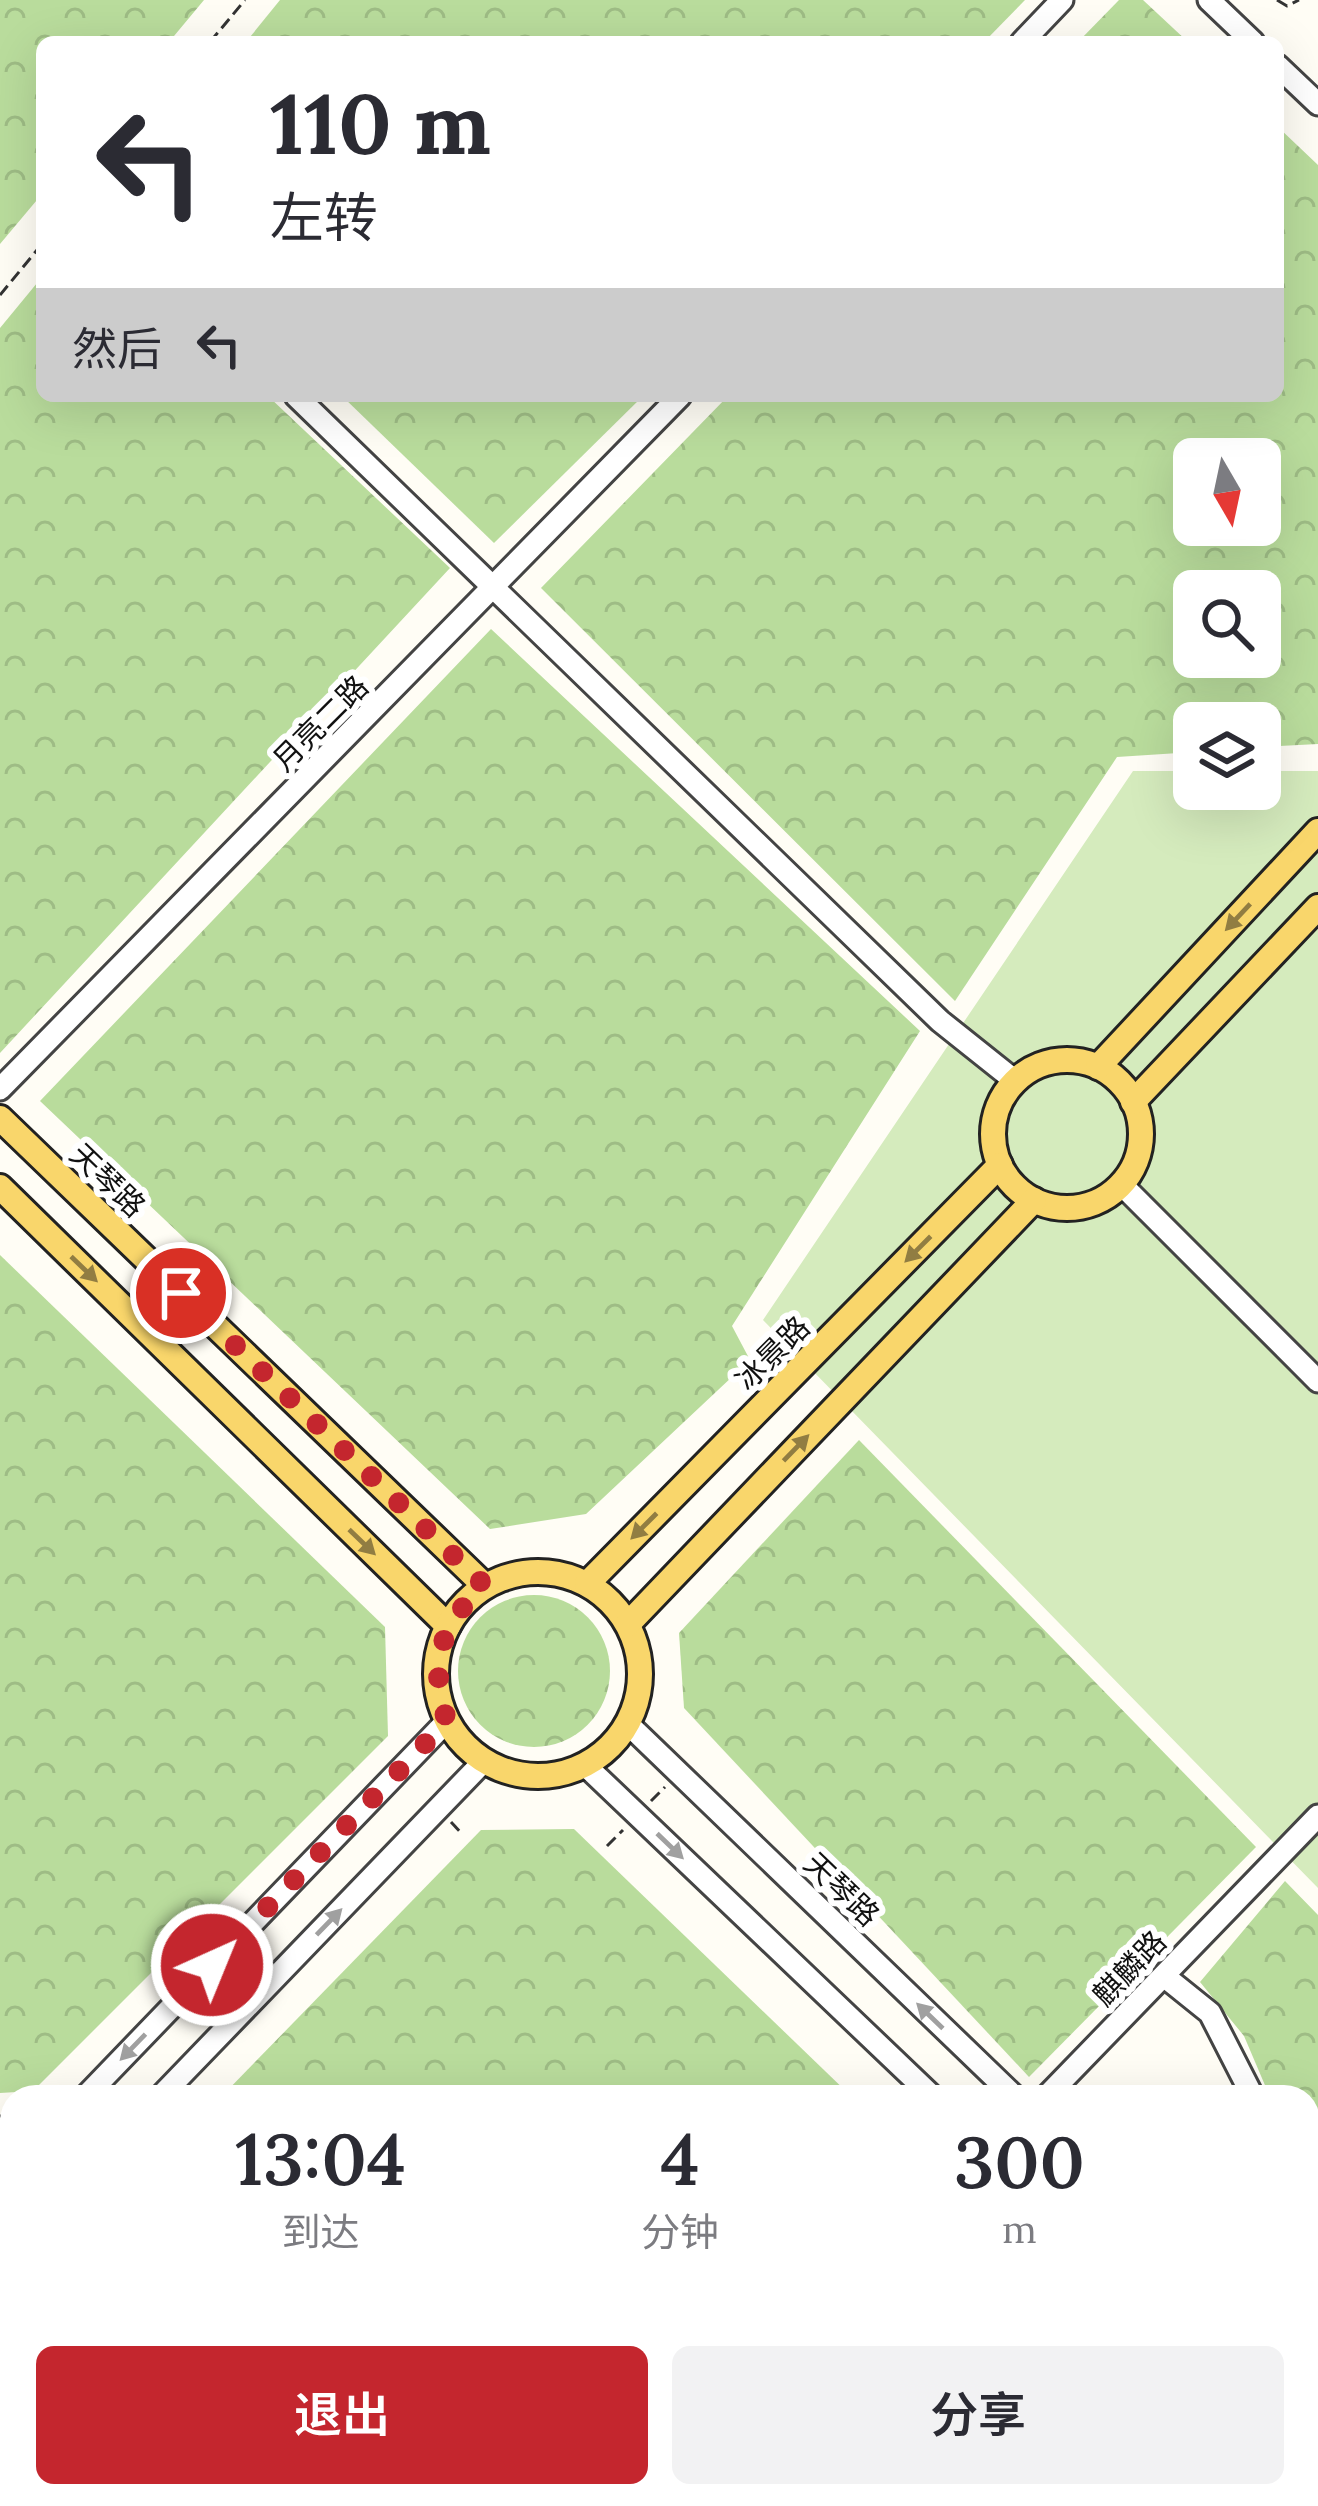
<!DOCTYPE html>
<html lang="zh">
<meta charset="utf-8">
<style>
body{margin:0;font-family:Lora,"Noto Sans SC",serif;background:#f2f2f3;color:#2b2b33;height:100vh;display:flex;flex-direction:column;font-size:45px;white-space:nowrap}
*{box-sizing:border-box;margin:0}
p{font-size:39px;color:#7c7c81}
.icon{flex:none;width:66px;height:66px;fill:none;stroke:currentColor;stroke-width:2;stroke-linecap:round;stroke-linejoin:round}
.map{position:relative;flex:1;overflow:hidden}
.drawer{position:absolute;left:0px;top:2085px;width:1320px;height:423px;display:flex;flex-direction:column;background:#fff;border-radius:36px 36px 0 0;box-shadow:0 12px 48px #0002}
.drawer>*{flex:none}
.guide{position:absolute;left:36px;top:36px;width:1248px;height:366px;border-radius:18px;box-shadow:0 12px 48px #0002;background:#fff;color:#2b2b33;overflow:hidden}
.needle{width:78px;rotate:171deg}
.fabs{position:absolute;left:1173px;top:438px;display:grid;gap:24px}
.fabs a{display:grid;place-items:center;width:108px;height:108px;border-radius:18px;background:#fff;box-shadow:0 12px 48px #0002;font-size:60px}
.pin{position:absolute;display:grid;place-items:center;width:102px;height:102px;color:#fff;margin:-51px;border:6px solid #fff;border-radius:50%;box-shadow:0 3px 12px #0007}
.me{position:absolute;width:132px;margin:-66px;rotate:44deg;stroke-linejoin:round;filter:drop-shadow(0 0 9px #0008)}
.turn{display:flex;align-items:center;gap:42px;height:252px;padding:0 36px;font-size:54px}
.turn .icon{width:156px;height:156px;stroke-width:2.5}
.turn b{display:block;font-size:84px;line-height:102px}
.then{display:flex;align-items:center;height:114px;padding:0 36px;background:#0003;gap:24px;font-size:45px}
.eta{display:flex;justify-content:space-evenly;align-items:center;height:204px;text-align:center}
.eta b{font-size:72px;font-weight:600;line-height:84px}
.primary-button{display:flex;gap:24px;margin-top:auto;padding:24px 36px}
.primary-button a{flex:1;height:138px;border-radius:18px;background:#c4262e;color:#fff;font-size:48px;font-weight:600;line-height:138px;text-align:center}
.primary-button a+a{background:#f2f2f3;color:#2b2b33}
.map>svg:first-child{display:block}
</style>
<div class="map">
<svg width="1318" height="2506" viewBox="0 0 1318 2506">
<defs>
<pattern id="forest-crowns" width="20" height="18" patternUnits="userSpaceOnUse" patternTransform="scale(3)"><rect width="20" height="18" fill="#b9dc9c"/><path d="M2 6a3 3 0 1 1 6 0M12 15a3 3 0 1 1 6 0" fill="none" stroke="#9ebc85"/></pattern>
</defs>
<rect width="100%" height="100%" fill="#fffdf5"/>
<polygon fill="#d5ebbd" points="1133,771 1194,771 1194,789 1260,789 1260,771 1318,771 1318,1888 763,1320"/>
<g fill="url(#forest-crowns)" fill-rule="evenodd">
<polygon points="0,0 204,0 169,42 42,42 42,194 0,244"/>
<polygon points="280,0 1025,0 984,42 246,42"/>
<polygon points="1119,0 1143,0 1188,42 1078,42"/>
<path d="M1278,127l40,38v579l-58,3v-24h-66v29l-77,5 -162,244 -414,-413 187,-192h550zM1194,459h66v66h-66zM1194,591h66v66h-66z"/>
<polygon points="42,277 42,396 268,396 450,568 0,1053 0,328"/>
<polygon points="342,396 643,396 494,543"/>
<polygon points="491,629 920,1031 732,1326 750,1360 586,1514 490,1529 40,1101"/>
<polygon points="0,1255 385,1627 388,1736 33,2091 0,2093"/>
<polygon points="859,1440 1256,1847 1029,2077 684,1708 679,1633"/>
<circle cx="534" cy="1671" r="76"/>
<polygon points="574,1829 852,2097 221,2097 481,1830"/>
<polygon points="1285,1881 1318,1915 1318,2303 1308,2296 1308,2097 1270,2097 1244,2036 1200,1982"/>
<polygon points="12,2151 12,2275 0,2275 0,2152"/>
<polygon points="0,2362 12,2365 12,2496 250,2496 260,2506 0,2506"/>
<polygon points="320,2496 619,2496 610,2506 331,2506"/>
<polygon points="702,2496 1229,2496 1232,2506 692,2506"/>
</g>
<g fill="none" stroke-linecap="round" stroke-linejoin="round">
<defs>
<g id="minor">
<polyline points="1209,0 1253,42"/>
<polyline points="1022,42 1062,0"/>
<polyline points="1278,66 1318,104"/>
<polyline points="296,396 940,1021 1014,1080"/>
<polyline points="0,1089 680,396"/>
<polyline points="1123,1186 1318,1381"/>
<polyline points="628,1724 1015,2097"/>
<polyline points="585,1765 933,2097"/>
<polyline points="1164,1976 1210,2013 1253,2097"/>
<polyline points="85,2097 447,1721"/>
<polyline points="160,2097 484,1761"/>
<polyline points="1046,2097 1318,1816"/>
<polyline points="0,2128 12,2129"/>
<polyline points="0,2300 12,2300"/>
<polyline points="1308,2323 1318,2328"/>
<polyline points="293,2496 304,2506"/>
<polyline points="1253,2496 1253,2506"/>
<polyline points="654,2506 663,2496"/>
</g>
<g id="major">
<circle cx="1067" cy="1134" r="74"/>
<polyline points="1098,1067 1318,831"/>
<polyline points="1133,1102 1318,907"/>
<polyline points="0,1118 485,1586"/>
<polyline points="0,1187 448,1626"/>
<circle cx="538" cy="1674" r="102"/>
<polyline points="587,1584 1000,1165"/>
<polyline points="628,1624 1034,1200"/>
</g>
</defs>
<use href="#minor" stroke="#444" stroke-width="27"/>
<use href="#major" stroke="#222" stroke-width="30"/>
<g stroke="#333" stroke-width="3" stroke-dasharray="12 6" stroke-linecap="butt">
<polyline points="1277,0 1287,6 1299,0"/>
<polyline points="210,42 245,0"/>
<polyline points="0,295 42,244"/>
<polyline points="651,1801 665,1787"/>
<polyline points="451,1822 462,1834"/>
<polyline points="607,1846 623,1830"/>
</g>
<use href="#minor" stroke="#fff" stroke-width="21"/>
<use href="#major" stroke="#f9d66b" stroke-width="24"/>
</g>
<defs><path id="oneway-solid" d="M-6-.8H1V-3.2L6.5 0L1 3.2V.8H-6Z" transform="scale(3)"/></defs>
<g fill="#917d42">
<use href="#oneway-solid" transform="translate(1238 917) rotate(133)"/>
<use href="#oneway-solid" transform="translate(918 1249) rotate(135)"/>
<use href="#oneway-solid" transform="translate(84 1269) rotate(44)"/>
<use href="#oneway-solid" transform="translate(796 1448) rotate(-46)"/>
<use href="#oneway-solid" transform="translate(644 1526) rotate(135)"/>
<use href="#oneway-solid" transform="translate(362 1542) rotate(44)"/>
</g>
<g fill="#a0a0a0">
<use href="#oneway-solid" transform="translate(670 1846) rotate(44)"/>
<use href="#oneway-solid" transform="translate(329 1922) rotate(-46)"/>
<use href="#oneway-solid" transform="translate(930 2016) rotate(-136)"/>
<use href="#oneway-solid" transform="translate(133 2047) rotate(134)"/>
</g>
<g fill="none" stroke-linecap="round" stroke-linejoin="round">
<path stroke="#c4262e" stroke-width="21" stroke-dasharray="0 37.8" d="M181,1293l304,293c-46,37 -56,80 -38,135l-235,244"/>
</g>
<g text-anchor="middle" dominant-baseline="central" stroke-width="12" stroke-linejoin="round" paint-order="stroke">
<g font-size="30" fill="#111" stroke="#fff">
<text transform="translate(320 723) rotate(-45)">月亮二路</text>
<text transform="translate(108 1180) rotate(44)">天琴路</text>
<text transform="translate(772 1353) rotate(-45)">冰景路</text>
<text transform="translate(842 1889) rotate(44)">天琴路</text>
<text transform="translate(1129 1968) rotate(-46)">麒麟路</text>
</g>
</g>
</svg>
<div class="fabs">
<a><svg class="needle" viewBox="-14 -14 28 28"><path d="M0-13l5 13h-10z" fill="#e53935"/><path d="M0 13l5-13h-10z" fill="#7c7c81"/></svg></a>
<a><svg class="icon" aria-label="search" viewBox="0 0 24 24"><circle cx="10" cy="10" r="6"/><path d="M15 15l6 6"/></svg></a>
<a><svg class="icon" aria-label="layers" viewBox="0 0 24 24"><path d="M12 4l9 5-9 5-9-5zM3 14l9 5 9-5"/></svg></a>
</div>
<div class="pin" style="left:181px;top:1293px;background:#d93025"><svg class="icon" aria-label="arrive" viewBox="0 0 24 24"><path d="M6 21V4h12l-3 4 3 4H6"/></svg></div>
<svg class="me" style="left:212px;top:1965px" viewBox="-20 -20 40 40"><circle r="17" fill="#c4262e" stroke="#fff" stroke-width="3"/><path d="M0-11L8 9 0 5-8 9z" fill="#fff"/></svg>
<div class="guide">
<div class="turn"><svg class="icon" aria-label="left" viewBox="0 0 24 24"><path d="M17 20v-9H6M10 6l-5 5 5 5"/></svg><div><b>110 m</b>左转</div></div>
<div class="then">然后<svg class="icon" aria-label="left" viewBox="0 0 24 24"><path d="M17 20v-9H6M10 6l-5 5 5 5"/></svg></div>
</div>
<section class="drawer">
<div class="eta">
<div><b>13:04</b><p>到达</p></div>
<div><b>4</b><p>分钟</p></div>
<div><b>300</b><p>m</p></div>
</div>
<div class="primary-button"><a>退出</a><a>分享</a></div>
</section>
</div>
